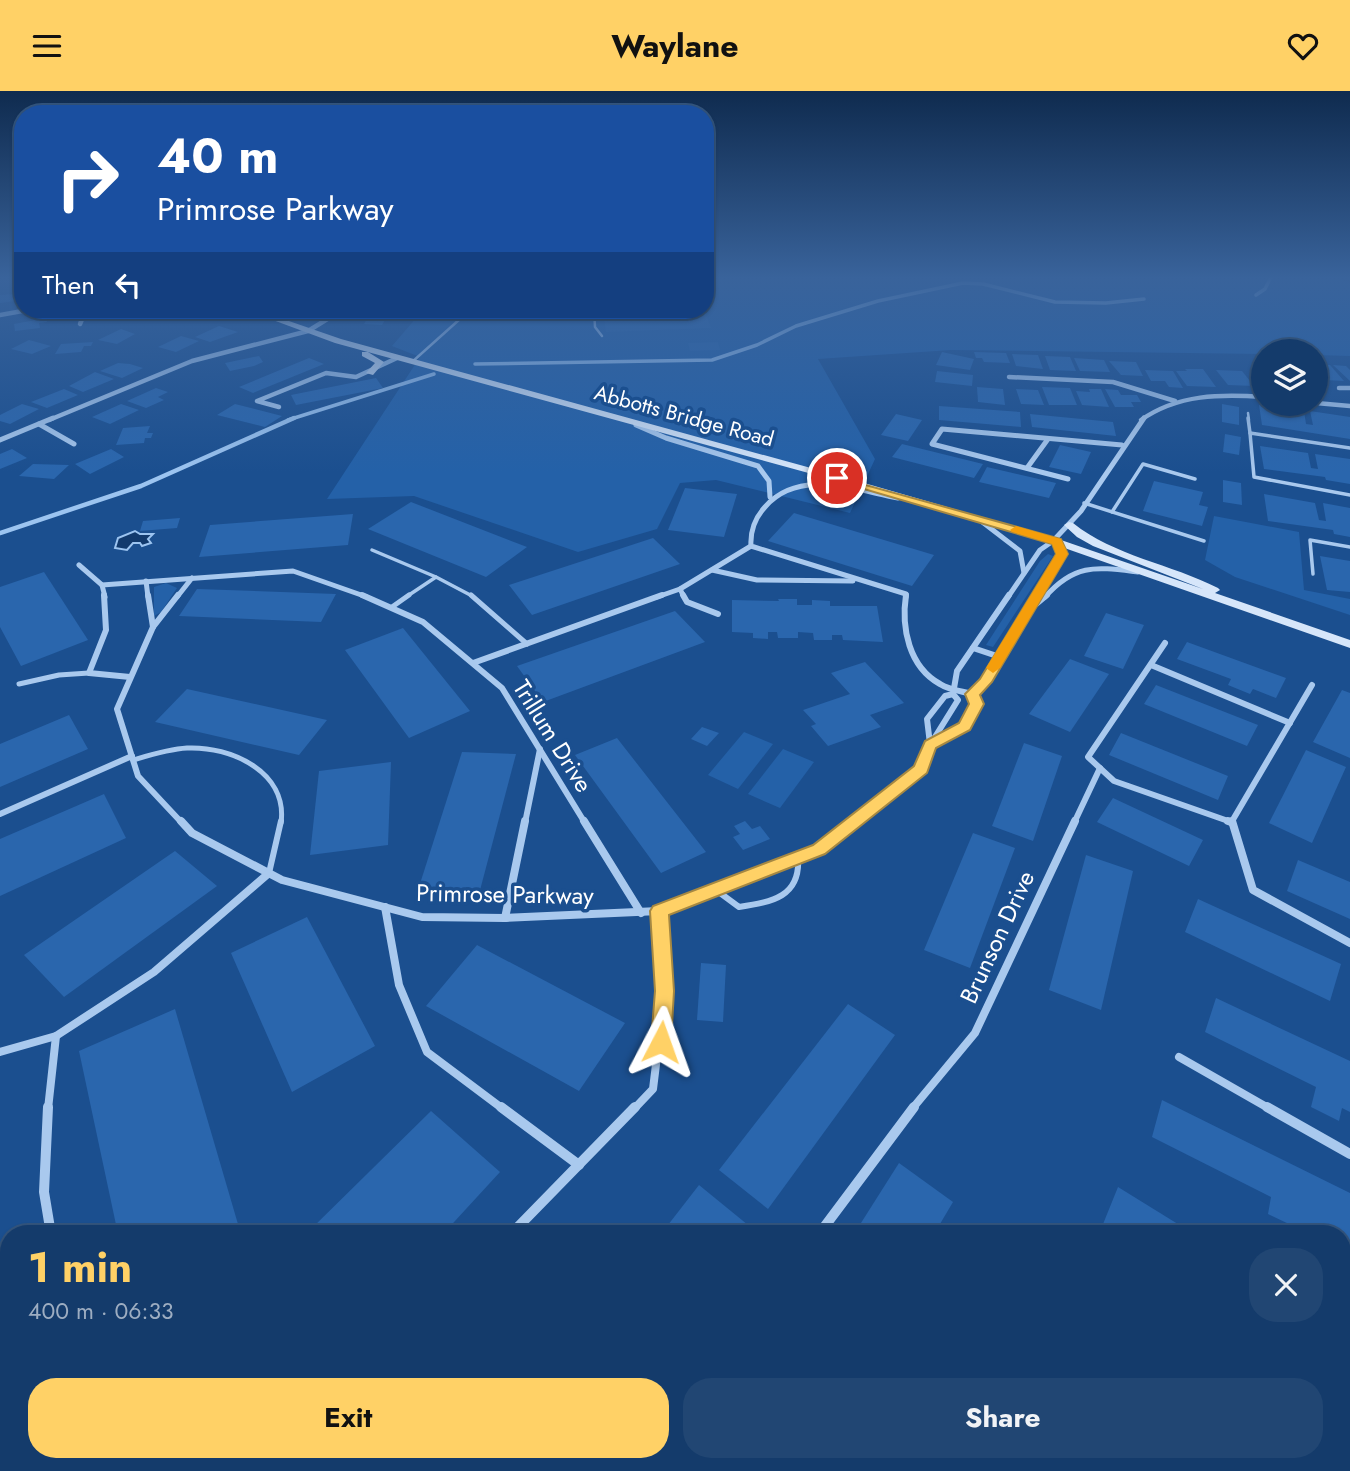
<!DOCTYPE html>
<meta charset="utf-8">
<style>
body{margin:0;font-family:Jost,sans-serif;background:#214673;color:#f1f3f6;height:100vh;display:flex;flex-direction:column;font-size:26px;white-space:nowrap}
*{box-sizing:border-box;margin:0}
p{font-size:23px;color:#9dadc1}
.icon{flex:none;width:38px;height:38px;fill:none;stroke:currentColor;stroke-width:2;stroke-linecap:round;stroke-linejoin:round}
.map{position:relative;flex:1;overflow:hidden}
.side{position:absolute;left:0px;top:1134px;width:1351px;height:247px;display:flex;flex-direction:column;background:#143b6b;border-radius:28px 28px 0 0;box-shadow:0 2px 5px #0004,0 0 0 2px #33557e}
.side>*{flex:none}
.top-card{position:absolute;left:14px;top:14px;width:700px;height:214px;border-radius:28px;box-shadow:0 2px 5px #0004,0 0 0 2px #33557e;background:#1a4fa0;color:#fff;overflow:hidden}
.controls{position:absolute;left:1251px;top:248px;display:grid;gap:14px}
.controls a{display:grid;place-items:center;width:77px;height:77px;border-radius:50%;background:#143b6b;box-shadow:0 2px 5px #0004,0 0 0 2px #33557e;font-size:35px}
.pin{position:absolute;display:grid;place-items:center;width:60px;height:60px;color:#fff;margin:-30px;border:4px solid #fff;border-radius:50%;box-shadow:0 2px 7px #0007}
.me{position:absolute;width:77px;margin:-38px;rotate:4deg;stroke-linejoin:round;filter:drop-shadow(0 0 5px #0008)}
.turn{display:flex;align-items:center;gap:24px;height:147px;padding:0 28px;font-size:32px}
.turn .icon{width:91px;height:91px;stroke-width:2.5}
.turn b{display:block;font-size:49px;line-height:60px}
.then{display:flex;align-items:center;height:66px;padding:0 28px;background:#0003;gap:14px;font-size:26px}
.round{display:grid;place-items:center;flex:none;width:74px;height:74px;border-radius:28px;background:#214673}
.overview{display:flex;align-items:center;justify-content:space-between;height:119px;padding:0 28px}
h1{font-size:42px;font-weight:700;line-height:52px;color:#ffd166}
.primary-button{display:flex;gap:14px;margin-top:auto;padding:14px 28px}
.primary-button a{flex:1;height:80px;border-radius:28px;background:#ffd166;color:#111;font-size:28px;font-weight:700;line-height:80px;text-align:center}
.primary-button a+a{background:#214673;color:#f1f3f6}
header{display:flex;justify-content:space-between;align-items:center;height:91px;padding:0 28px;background:#ffd166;color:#111;font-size:32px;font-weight:700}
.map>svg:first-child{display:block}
</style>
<header><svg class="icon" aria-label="menu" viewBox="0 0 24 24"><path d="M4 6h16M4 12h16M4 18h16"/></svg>Waylane<svg class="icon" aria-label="heart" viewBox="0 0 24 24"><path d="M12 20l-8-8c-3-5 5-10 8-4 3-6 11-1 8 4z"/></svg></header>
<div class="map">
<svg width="1350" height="1380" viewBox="0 0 1350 1380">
<rect width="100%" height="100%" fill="#1b4f8f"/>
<g fill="#2461a8">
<polygon points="705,188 1340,188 1350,192 1350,265 1316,264 1316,261 1264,261 1263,263 951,259 818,268 875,368 850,422 716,389 680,392 657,438 578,461 414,405 327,408 420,266 392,255 423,219 705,219"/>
<polygon points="1214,425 1299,441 1304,499 1350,508 1350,524 1235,486 1205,469"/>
<polygon points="1048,463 1053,465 993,556 986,554 1040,470"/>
<polygon points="166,492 177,497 161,521 154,525 154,496"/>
<polygon points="744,641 773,653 738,698 708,684"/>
<polygon points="783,658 814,671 780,717 748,703"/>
<polygon points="950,1372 1139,1372 1150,1380 952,1380"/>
</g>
<polygon fill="#123a6d" stroke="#9cc4f0" stroke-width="2" points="135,440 140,443 153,443 148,448 151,452 142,455 140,452 133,452 127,459 115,457 118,447"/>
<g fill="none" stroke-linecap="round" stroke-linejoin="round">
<g stroke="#9cc4f0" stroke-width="3.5">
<polyline points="1256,204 1265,198 1270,188"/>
<polyline points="475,273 712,269 757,254 796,235 878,210 963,192 983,193 1055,211 1106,212 1144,208"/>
<polyline points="288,329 434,283"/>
</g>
<polyline stroke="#9cc4f0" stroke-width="4.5" points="0,442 141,395 294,327"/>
</g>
<g fill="#2a66ad">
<polygon points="15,203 15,210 0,212 0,204"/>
<polygon points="370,223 388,224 382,234 364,233"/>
<polygon points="706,223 711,237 606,241 604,227"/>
<polygon points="46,227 47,231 39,232 40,237 15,240 14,233"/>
<polygon points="219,235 238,241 210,251 195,246"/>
<polygon points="121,238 135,243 117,253 98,249"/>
<polygon points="181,245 199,250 176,261 158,256"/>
<polygon points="29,249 51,255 32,263 11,258"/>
<polygon points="93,251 91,255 84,255 81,261 55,263 61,253"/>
<polygon points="718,251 720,259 690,260 688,252"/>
<polygon points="942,261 974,268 970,279 936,274"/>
<polygon points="974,261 1006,262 1010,272 984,271 982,267 976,267"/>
<polygon points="1012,263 1038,264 1043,278 1016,275"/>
<polygon points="259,265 263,271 254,275 230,280 225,272"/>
<polygon points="1045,265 1070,266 1076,280 1050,279"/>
<polygon points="309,267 324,273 253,302 239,296"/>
<polygon points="1074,267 1104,269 1110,281 1080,280"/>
<polygon points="1109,270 1136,271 1143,285 1121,284"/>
<polygon points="118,272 130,273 143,277 122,287 100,280"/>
<polygon points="1316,274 1330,274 1344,290 1324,289 1316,280"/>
<polygon points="1333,274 1346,275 1350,279 1350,290"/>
<polygon points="1185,278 1203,278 1216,296 1187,295 1176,280 1187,280"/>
<polygon points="1145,279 1173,280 1183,297 1169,296 1165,290 1151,290"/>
<polygon points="1216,279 1242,280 1254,295 1228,294"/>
<polygon points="937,280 973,284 972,295 935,291"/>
<polygon points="1250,280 1264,282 1264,298"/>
<polygon points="95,281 114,288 83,301 69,295"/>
<polygon points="376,287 383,297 296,314 291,304"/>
<polygon points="977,296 1003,298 1005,314 978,311"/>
<polygon points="1042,296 1070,297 1077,314 1049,314"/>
<polygon points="156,297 168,301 158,306 164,309 146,317 127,310"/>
<polygon points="64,298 78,304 47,317 31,311"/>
<polygon points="1016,298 1038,299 1044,314 1021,313"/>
<polygon points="1089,298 1101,298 1109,316 1082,314 1076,300 1090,301"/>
<polygon points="1105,298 1118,299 1121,304 1137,304 1141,311 1131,311 1134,316 1115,316"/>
<polygon points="22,313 39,318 10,333 0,330 0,324"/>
<polygon points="121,313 139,319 110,333 92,326"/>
<polygon points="235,313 282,325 265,336 217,324"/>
<polygon points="1222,313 1239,316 1239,334 1222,331"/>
<polygon points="1259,314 1304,320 1306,333 1313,334 1310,320 1350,326 1350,348 1262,334"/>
<polygon points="939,315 1020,321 1021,336 939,329"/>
<polygon points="896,323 922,329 908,350 881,344"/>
<polygon points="1030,323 1113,331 1116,345 1032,336"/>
<polygon points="150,335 147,342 153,342 151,347 145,347 144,352 116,354 123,337"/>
<polygon points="1225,343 1241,346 1239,364 1223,361"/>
<polygon points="902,353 983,373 974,387 892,366"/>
<polygon points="1060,354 1091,361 1081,383 1049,376"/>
<polygon points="1260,355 1308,362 1311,377 1318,378 1315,363 1350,368 1350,393 1326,389 1325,386 1264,378"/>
<polygon points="12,358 27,367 0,378 0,363"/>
<polygon points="111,358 124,366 90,383 75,373"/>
<polygon points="33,373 69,374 54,388 19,385"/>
<polygon points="987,376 1056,392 1049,407 979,391"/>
<polygon points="1223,389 1241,392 1242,414 1223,411"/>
<polygon points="1154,390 1203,401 1199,414 1208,416 1202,435 1143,420"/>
<polygon points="685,397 737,403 724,446 668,439"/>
<polygon points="1264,403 1315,412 1319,429 1326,430 1323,412 1350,417 1350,446 1334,443 1333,439 1268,430"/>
<polygon points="411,411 527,456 486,486 368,438"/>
<polygon points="794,422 934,464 912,495 768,450"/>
<polygon points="353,423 348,454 199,466 210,434"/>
<polygon points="180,427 177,437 140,440 143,430"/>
<polygon points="653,447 680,473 532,524 509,494"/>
<polygon points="1320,465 1350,470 1350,501 1327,499"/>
<polygon points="44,481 88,549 21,575 0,536 0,496"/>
<polygon points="197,498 336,503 321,531 179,525"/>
<polygon points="778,508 797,508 797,514 812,514 812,509 830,510 830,515 877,515 883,551 843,549 842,544 832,544 832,549 814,549 813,542 798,541 798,547 778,547 777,541 768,541 768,548 753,547 753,542 732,541 732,509 779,510"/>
<polygon points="675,520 705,551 543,611 517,575"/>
<polygon points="1106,522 1144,534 1123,578 1084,565"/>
<polygon points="403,537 470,620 409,647 345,559"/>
<polygon points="1187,551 1286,587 1276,607 1253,598 1250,603 1228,594 1231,588 1177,568"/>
<polygon points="1070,568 1109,583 1070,641 1029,623"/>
<polygon points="865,571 904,612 870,624 881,636 828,655 811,635 816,633 803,619 850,603 831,582"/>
<polygon points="1156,594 1258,634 1247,655 1144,613"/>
<polygon points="187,598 327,629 299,664 155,631"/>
<polygon points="1342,599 1350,602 1350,667 1313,651"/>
<polygon points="69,624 88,658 0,696 0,653"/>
<polygon points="702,636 719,642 707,655 691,648"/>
<polygon points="1121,642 1228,685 1218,709 1109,664"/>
<polygon points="617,647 706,761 661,782 575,664"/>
<polygon points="1024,652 1062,665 1033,750 992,735"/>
<polygon points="1306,659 1346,676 1312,752 1269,732"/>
<polygon points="462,661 516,663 479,803 418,799"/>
<polygon points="391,671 388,754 310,764 319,680"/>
<polygon points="104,703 126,747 0,805 0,748"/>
<polygon points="1113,707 1203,749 1189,775 1097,731"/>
<polygon points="745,730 752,738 760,735 770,748 743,759 733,746 740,743 734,735"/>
<polygon points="973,742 1015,757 970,877 924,859"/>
<polygon points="175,760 217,795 64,906 24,864"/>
<polygon points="1086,764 1133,780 1101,919 1049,899"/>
<polygon points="1298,769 1350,791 1350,828 1287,800"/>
<polygon points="1198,808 1341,873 1330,910 1185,841"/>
<polygon points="307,826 375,955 292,1001 231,862"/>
<polygon points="477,854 625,932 579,1000 426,915"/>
<polygon points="701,872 726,874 723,931 697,929"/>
<polygon points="1216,907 1350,970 1350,1021 1342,1017 1339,1030 1311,1016 1316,996 1205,941"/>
<polygon points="848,913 895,944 768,1118 719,1079"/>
<polygon points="175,918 240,1140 235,1143 118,1143 79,960"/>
<polygon points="1162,1009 1350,1102 1350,1163 1342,1159 1342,1143 1310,1143 1268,1123 1271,1106 1152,1046"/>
<polygon points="431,1020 500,1081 443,1143 306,1143"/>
<polygon points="899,1072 953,1111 934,1143 854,1143"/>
<polygon points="699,1094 748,1134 742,1143 661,1143"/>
<polygon points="1118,1096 1194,1143 1099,1143"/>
<polygon points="1342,1240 1350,1245 1350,1313 1346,1310 1343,1323"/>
<polygon points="468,1372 533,1372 541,1380 462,1380"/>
<polygon points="720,1372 827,1372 835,1380 729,1380"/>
<polygon points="1159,1372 1279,1372 1291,1380 1170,1380"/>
</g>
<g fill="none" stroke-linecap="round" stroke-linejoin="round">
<g stroke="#a9c9ee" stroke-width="2.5">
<polyline points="594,219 595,236 602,245"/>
<polyline points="412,271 470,219"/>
<polyline points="1248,322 1249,329"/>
</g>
<g stroke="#a9c9ee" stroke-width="3.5">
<polyline points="1248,327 1250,342"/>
<polyline points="1350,357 1250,342 1254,386 1350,404"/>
<polyline points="1084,412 1204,450"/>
<polyline points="1112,421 1143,373 1195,388"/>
<polyline points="372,459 436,486"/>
<polyline points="1313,483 1310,449 1350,456"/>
<polyline points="406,506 436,486 474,506"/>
</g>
<g stroke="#a9c9ee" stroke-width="5">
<polyline points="471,504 527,553"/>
<polyline points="392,516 409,504"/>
<polyline points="19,593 59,584 89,582"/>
<path d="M133,669c17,-5 36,-11 54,-12 44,-2 101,24 94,75"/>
</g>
<g stroke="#a9c9ee" stroke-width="6">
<polyline points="269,782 281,730"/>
<path d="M716,799l23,17c33,-5 62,-10 59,-50"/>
</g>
<g stroke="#a9c9ee" stroke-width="4.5">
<polyline points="0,224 28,219"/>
<polyline points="80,233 86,219"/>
<polyline points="1009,286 1113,291 1175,310"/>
<polyline points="1339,297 1350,297"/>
<polyline points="1316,312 1350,315"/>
<polyline points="279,316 257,310 326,282 356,286 397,267"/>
<polyline points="49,329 192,270 308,240 342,219"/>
<path d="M1141,329c37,-26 80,-26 123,-23"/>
</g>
<g stroke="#a9c9ee" stroke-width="5">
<polyline points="39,333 74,353"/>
<polyline points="636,334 666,347 758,375 769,390 770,406"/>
<polyline points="0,349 53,327"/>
<polyline points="1027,377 1048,348"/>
<polyline points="1068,388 932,353 942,338 1122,354"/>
<path d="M898,407c-43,-8 -99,-30 -133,9 -10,11 -15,23 -14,39l155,48v3"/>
<polyline points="981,430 1020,460 1024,482"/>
<polyline points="79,474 102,494 293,480 367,506"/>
<polyline points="712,479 757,489 853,490"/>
<polyline points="146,490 148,506"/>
<polyline points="102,494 105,506"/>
<polyline points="680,498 684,506"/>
<polyline points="177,506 192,487"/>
<polyline points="657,506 680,498 751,455"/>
<polyline points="1008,506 1040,459 1053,450 1081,420 1144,327"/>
<polyline points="1036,506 1062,463 1057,451"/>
<path d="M1045,506c30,-34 51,-30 93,-25"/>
</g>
<g stroke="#a9c9ee" stroke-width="6">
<polyline points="104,504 106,539 89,582 130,586"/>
<polyline points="148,504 153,536"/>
<polyline points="178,504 153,536 117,618 138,685 182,732"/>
<polyline points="362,504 423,531 502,597 585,732"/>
<polyline points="683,504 687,511 718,523"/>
<path d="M906,504c-5,33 3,72 34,89 9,6 21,7 32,10"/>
<polyline points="1029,519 1047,504"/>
<polyline points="1165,552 1088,666 1114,690 1231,731"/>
<polyline points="973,557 1000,566"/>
<polyline points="473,572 662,504"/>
<polyline points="1151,574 1290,632"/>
<polyline points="972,603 985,591 1037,504"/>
<polyline points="930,653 927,628 945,605 953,603"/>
<polyline points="931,654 964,635 976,613 972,603"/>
<polyline points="0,723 132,665"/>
<polyline points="525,732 540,658"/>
<polyline points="853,732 921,678 930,654 958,609 953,603 957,580 1009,504"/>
<polyline points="1074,732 1100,677"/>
<polyline points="1231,732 1312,594"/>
</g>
<g stroke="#a9c9ee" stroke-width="8">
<polyline points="181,730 192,742 282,789 422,826 505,827 659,820 819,759 856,730"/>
<polyline points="584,730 641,822"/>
<polyline points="1228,730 1231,731"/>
<polyline points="1232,730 1253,799 1350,852"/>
<polyline points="385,816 399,894 427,961 503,1018"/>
<polyline points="505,827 525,730"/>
<polyline points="0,961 56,945"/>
<polyline points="1179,966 1270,1018"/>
<polyline points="48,1018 56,945 154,881 269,782"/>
<polyline points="634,1018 653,998 665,900 659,820"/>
<polyline points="912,1018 975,942 1075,730"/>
</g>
<g stroke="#a9c9ee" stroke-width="10">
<polyline points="48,1016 44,1101 51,1143"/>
<polyline points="501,1016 579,1074"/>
<polyline points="1267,1016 1350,1063"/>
<polyline points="511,1143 635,1016"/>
<polyline points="819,1143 914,1016"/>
<polyline points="1342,1357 1350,1363"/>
<polyline points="189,1372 195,1380"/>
<polyline points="914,1372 922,1380"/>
<polyline points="279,1380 287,1372"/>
<polyline points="641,1380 647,1372"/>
</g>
<g fill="#d6e6fa" fill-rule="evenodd">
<path d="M246,219h11l84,29 499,137 221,64 142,49 -110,-43 -16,-9 -13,-12 5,-3 4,1c41,33 98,41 145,65l2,2 -5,3 135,47v8l-297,-104 -219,-64 -499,-137z"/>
<polygon points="362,261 368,261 384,271 373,284 366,282 375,272 362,265"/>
</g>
</g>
<linearGradient id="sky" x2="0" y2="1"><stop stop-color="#0f2b4f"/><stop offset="0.49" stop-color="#39639b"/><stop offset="1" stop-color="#39639b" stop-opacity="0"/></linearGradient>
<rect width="1350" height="381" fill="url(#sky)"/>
<polygon fill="#ffd166" stroke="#a68842" stroke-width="2" points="833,385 1061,448 1068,463 992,591 980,604 984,613 970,639 936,657 927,682 825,763 669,824 674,900 671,951 668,958 661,960 654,958 651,951 655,900 650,820 653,815 813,754 914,675 925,650 959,632 969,613 965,603 980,588 1056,463 1052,453 833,389"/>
<polygon fill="#f59e0b" points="1016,435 1061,448 1068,463 1000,577 993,582 986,577 1056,463 1052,453 1012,441 1010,439"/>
<g text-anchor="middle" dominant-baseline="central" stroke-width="7" stroke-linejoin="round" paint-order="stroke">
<g font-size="21" fill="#fff" stroke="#1b4f8f">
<text transform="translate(684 325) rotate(15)">Abbotts Bridge Road</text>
</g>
<g font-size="24" fill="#fff" stroke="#1b4f8f">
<text transform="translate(553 645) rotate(58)">Trillum Drive</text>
<text transform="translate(505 803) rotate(1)">Primrose Parkway</text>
<text transform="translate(997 846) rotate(-65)">Brunson Drive</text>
</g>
</g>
</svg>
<div class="controls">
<a><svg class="icon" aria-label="layers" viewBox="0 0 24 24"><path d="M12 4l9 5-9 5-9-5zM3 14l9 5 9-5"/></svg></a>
</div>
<div class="pin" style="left:837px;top:387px;background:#d93025"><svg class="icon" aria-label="arrive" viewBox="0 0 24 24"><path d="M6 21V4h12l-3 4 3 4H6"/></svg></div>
<svg class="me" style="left:661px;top:951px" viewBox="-20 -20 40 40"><path d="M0-17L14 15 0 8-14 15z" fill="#ffd166" stroke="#fff" stroke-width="4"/></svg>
<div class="top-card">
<div class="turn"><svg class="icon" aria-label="right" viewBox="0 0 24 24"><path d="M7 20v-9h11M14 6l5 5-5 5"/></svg><div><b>40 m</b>Primrose Parkway</div></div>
<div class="then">Then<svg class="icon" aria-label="left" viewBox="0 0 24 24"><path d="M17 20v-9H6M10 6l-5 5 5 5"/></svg></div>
</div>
<section class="side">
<div class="overview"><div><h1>1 min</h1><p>400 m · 06:33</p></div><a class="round"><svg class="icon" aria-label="close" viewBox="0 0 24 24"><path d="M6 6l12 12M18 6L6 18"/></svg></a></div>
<div class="primary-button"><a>Exit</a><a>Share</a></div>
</section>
</div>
